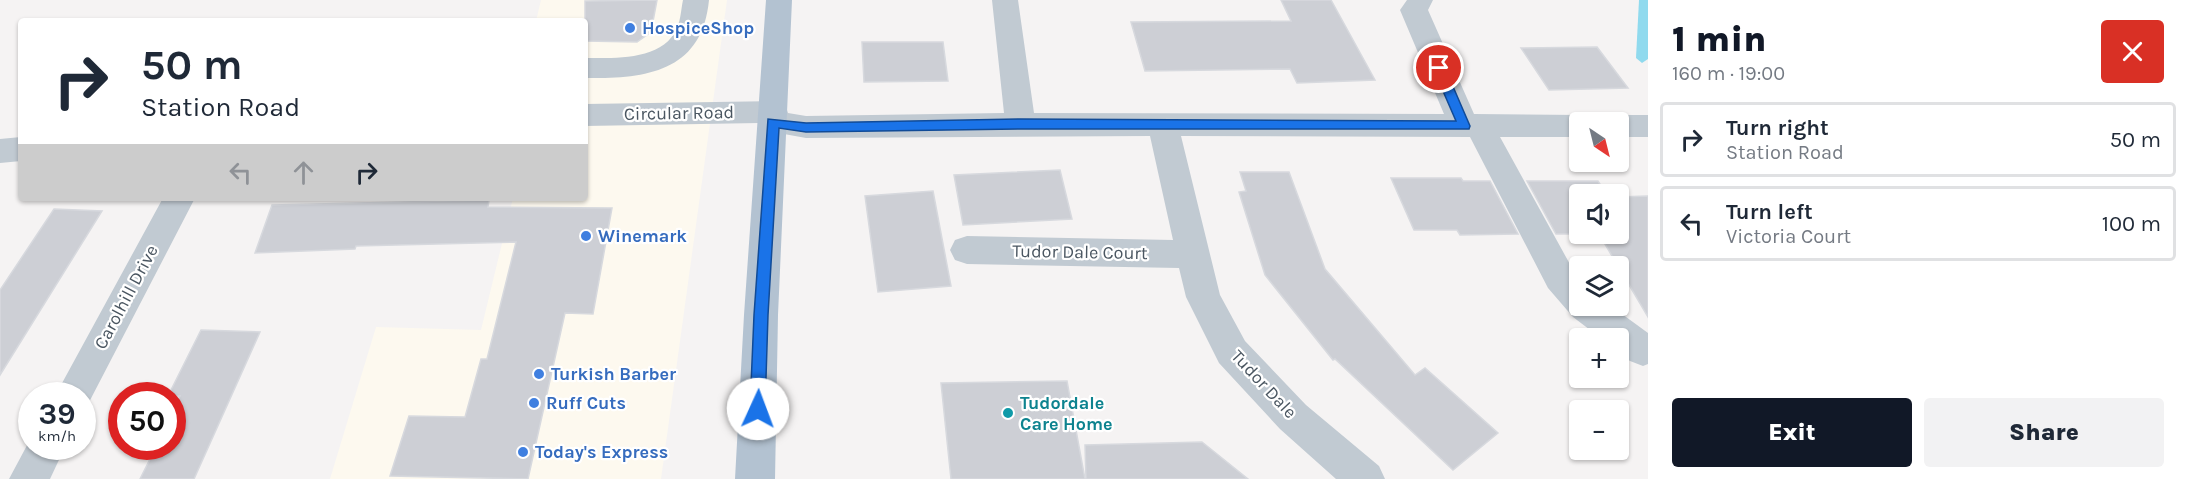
<!DOCTYPE html>
<meta charset="utf-8">
<style>
body{margin:0;font-family:Karla,sans-serif;background:#f2f2f3;color:#1f2937;height:100vh;display:flex;flex-direction:column;font-size:22px;white-space:nowrap}
*{box-sizing:border-box;margin:0}
p{font-size:20px;color:#747a83}
.icon{flex:none;width:33px;height:33px;fill:none;stroke:currentColor;stroke-width:2;stroke-linecap:round;stroke-linejoin:round}
.map{position:relative;flex:1;overflow:hidden}
.details{display:flex;flex-direction:column;background:#fff;width:540px}
.details>*{flex:none}
.top-card{position:absolute;left:18px;top:18px;width:570px;height:183px;border-radius:6px;box-shadow:0 2px 4px #0004;background:#fff;color:#1f2937;overflow:hidden}
.needle{width:39px;rotate:145deg}
.controls{position:absolute;left:1569px;top:112px;display:grid;gap:12px}
.controls a{display:grid;place-items:center;width:60px;height:60px;border-radius:6px;background:#fff;box-shadow:0 2px 4px #0004;font-size:30px}
.speed{position:absolute;left:18px;top:382px;display:flex;gap:12px;font-size:30px;font-weight:700;text-align:center}
.speed>*{display:grid;place-content:center;width:78px;height:78px;border-radius:50%;background:#fff;box-shadow:0 2px 4px #0004;line-height:1}
.speed small{font-size:15px;font-weight:400}
.speed .limit{border:9px solid #d22;background:#fff;color:#111}
.pin{position:absolute;display:grid;place-items:center;width:51px;height:51px;color:#fff;margin:-26px;border:3px solid #fff;border-radius:50%;box-shadow:0 2px 6px #0007}
.me{position:absolute;width:66px;margin:-33px;rotate:2deg;stroke-linejoin:round;filter:drop-shadow(0 0 4px #0008)}
.turn{display:flex;align-items:center;gap:21px;height:126px;padding:0 24px;font-size:27px}
.turn .icon{width:78px;height:78px;stroke-width:2.5}
.turn b{display:block;font-size:42px;line-height:51px}
.lanes{display:flex;align-items:center;height:57px;padding:0 24px;background:#0003;justify-content:center;gap:30px;direction:ltr}
.lanes .off{opacity:.35}
.round{display:grid;place-items:center;flex:none;width:63px;height:63px;border-radius:6px;background:#f2f2f3}
.headline{display:flex;align-items:center;justify-content:space-between;height:102px;padding:0 24px}
h1{font-size:36px;font-weight:800;line-height:45px;color:#111827}
.cta{display:flex;gap:12px;margin-top:auto;padding:12px 24px}
.cta a{flex:1;height:69px;border-radius:6px;background:#111827;color:#fff;font-size:24px;font-weight:800;line-height:69px;text-align:center}
.cta a+a{background:#f2f2f3;color:#1f2937}
ul{padding:0;list-style:none}
li{display:flex;align-items:center;gap:18px;height:75px;margin:0 12px 9px;padding:0 12px;border:3px solid #e0e1e3;border-radius:6px}
li div{flex:1}
li b{display:block;font-size:22px}
li em{font-style:normal}
main{display:flex;flex:1;min-height:0}
.map>svg:first-child{display:block}
</style>
<main>
<div class="map">
<svg width="1648" height="479" viewBox="0 0 1648 479">
<rect width="100%" height="100%" fill="#f5f3f3"/>
<polygon fill="#fdf9ef" points="541,0 727,0 661,479 330,479 376,327 481,330 513,198 585,198 585,21 536,21"/>
<g fill="none" stroke-linecap="round" stroke-linejoin="round">
<polygon fill="#90daee" fill-rule="evenodd" points="1639,0 1648,0 1648,59 1642,63 1636,58"/>
</g>
<g fill="#cdcfd5" stroke="#d7d9de" stroke-width="1.5">
<polygon points="657,0 651,32 637,42 585,41 585,1"/>
<polygon points="1281,0 1331,0 1375,80 1297,83 1290,69 1145,71 1131,22 1291,21"/>
<polygon points="862,42 943,42 948,81 864,82"/>
<polygon points="1597,47 1628,88 1549,90 1521,48"/>
<polygon points="1060,170 1072,219 963,225 954,175"/>
<polygon points="1240,172 1289,172 1325,269 1415,375 1425,368 1498,433 1453,470 1335,359 1333,360 1265,275 1239,192 1246,191"/>
<polygon points="1391,178 1461,178 1463,181 1490,181 1518,234 1460,235 1457,230 1414,230"/>
<polygon points="1527,181 1598,181 1607,195 1580,195 1580,234 1556,234"/>
<polygon points="933,191 951,286 878,292 865,196"/>
<polygon points="1648,196 1648,317 1599,234 1618,234 1618,197"/>
<polygon points="489,200 488,207 612,208 593,314 565,313 528,479 390,476 409,416 465,417 481,359 487,359 516,242 356,246 355,249 255,253 272,205"/>
<polygon points="54,209 102,211 0,375 0,290"/>
<polygon points="201,330 260,332 194,479 140,479 156,447 172,447 172,412 180,396 168,396"/>
<polygon points="1067,381 1085,479 951,479 941,383"/>
<polygon points="1202,442 1248,479 1086,479 1085,445"/>
</g>
<g fill="none" stroke-linecap="round" stroke-linejoin="round">
<g fill="#c1cad2" fill-rule="evenodd">
<path d="M683,0h26c-7,72 -63,79 -124,78v-20c30,0 78,3 92,-30 4,-9 4,-19 6,-28z"/>
<polygon points="992,0 1018,0 1034,113 1444,114 1400,10 1407,0 1433,0 1428,10 1474,114 1580,115 1591,118 1593,123 1580,123 1580,137 1500,137 1572,268 1580,276 1580,306 1611,306 1648,333 1648,364 1643,366 1630,361 1618,352 1618,339 1602,339 1573,317 1548,288 1470,137 1181,136 1220,295 1245,341 1306,405 1379,466 1385,479 1336,479 1280,429 1219,363 1186,297 1179,268 967,264 955,260 950,250 955,240 967,236 1173,240 1150,136 806,138 762,130 759,123 585,126 585,104 774,101 785,104 788,113 806,116 1004,113"/>
<polygon points="1618,115 1648,115 1648,137 1618,137 1618,123 1605,123 1607,118"/>
<polygon points="21,137 21,161 0,163 0,139"/>
<polygon points="163,198 195,198 86,408 82,409 82,396 55,396"/>
<polygon points="32,436 32,447 65,447 50,479 9,479"/>
</g>
<polygon fill="#b3c2d1" fill-rule="evenodd" points="766,0 792,0 778,315 775,479 735,479 744,315"/>
</g>
<polygon fill="#1a73e8" stroke="#114b97" stroke-width="1.5" points="1439,64 1445,68 1470,126 1469,129 1020,129 806,132 779,128 768,315 765,409 763,414 758,416 752,414 750,409 754,315 768,119 806,123 1020,119 1456,121 1433,68"/>
<g fill="#3f7fe0" stroke="#fff" stroke-width="2">
<circle cx="630" cy="28" r="6"/>
<circle cx="586" cy="236" r="6"/>
<circle cx="539" cy="374" r="6"/>
<circle cx="534" cy="403" r="6"/>
<circle cx="523" cy="452" r="6"/>
</g>
<circle fill="#0f9aa8" stroke="#fff" stroke-width="2" cx="1008" cy="413" r="6"/>
<g text-anchor="middle" dominant-baseline="central" stroke-width="4.5" stroke-linejoin="round" paint-order="stroke">
<g font-size="18" font-weight="bold" fill="#366cbe" stroke="#fff" text-anchor="start">
<text x="642" y="28">HospiceShop</text>
<text x="598" y="236">Winemark</text>
<text x="551" y="374">Turkish Barber</text>
<text x="546" y="403">Ruff Cuts</text>
<text x="535" y="452">Today's Express</text>
</g>
<g font-size="18" fill="#4a5661" stroke="#fff">
<text transform="translate(679 113) rotate(-1)">Circular Road</text>
<text transform="translate(1080 252) rotate(1)">Tudor Dale Court</text>
<text transform="translate(126 297) rotate(-62)">Carolhill Drive</text>
<text transform="translate(1264 384) rotate(47)">Tudor Dale</text>
</g>
<g font-size="18" font-weight="bold" fill="#0d838f" stroke="#fff" text-anchor="start">
<text x="1020" y="403">Tudordale<tspan x="1020" dy="21">Care Home</tspan></text>
</g>
</g>
</svg>
<div class="controls">
<a><svg class="needle" viewBox="-14 -14 28 28"><path d="M0-13l5 13h-10z" fill="#e53935"/><path d="M0 13l5-13h-10z" fill="#747a83"/></svg></a>
<a><svg class="icon" aria-label="sound" viewBox="0 0 24 24"><path d="M4 9h4l5-4v14l-5-4H4zM17 9q2 3 0 6"/></svg></a>
<a><svg class="icon" aria-label="layers" viewBox="0 0 24 24"><path d="M12 4l9 5-9 5-9-5zM3 14l9 5 9-5"/></svg></a>
<a>+</a>
<a>−</a>
</div>
<div class="speed"><div>39<small>km/h</small></div><div class="limit">50</div></div>
<div class="pin" style="left:1439px;top:68px;background:#d93025"><svg class="icon" aria-label="arrive" viewBox="0 0 24 24"><path d="M6 21V4h12l-3 4 3 4H6"/></svg></div>
<svg class="me" style="left:758px;top:409px" viewBox="-20 -20 40 40"><circle r="19" fill="#fff"/><path d="M0-13L10 11 0 6-10 11z" fill="#1a73e8"/></svg>
<div class="top-card">
<div class="turn"><svg class="icon" aria-label="right" viewBox="0 0 24 24"><path d="M7 20v-9h11M14 6l5 5-5 5"/></svg><div><b>50 m</b>Station Road</div></div>
<div class="lanes"><svg class="icon off" aria-label="left" viewBox="0 0 24 24"><path d="M17 20v-9H6M10 6l-5 5 5 5"/></svg><svg class="icon off" aria-label="ahead" viewBox="0 0 24 24"><path d="M12 20V5M6 11l6-6 6 6"/></svg><svg class="icon" aria-label="right" viewBox="0 0 24 24"><path d="M7 20v-9h11M14 6l5 5-5 5"/></svg></div>
</div>
</div>
<section class="details">
<div class="headline"><div><h1>1 min</h1><p>160 m · 19:00</p></div><a class="round" style="background:#d93025;color:#fff"><svg class="icon" aria-label="close" viewBox="0 0 24 24"><path d="M6 6l12 12M18 6L6 18"/></svg></a></div>
<ul>
<li><svg class="icon" aria-label="right" viewBox="0 0 24 24"><path d="M7 20v-9h11M14 6l5 5-5 5"/></svg><div><b>Turn right</b><p>Station Road</p></div><em>50 m</em></li>
<li><svg class="icon" aria-label="left" viewBox="0 0 24 24"><path d="M17 20v-9H6M10 6l-5 5 5 5"/></svg><div><b>Turn left</b><p>Victoria Court</p></div><em>100 m</em></li>
</ul>
<div class="cta"><a>Exit</a><a>Share</a></div>
</section>
</main>
